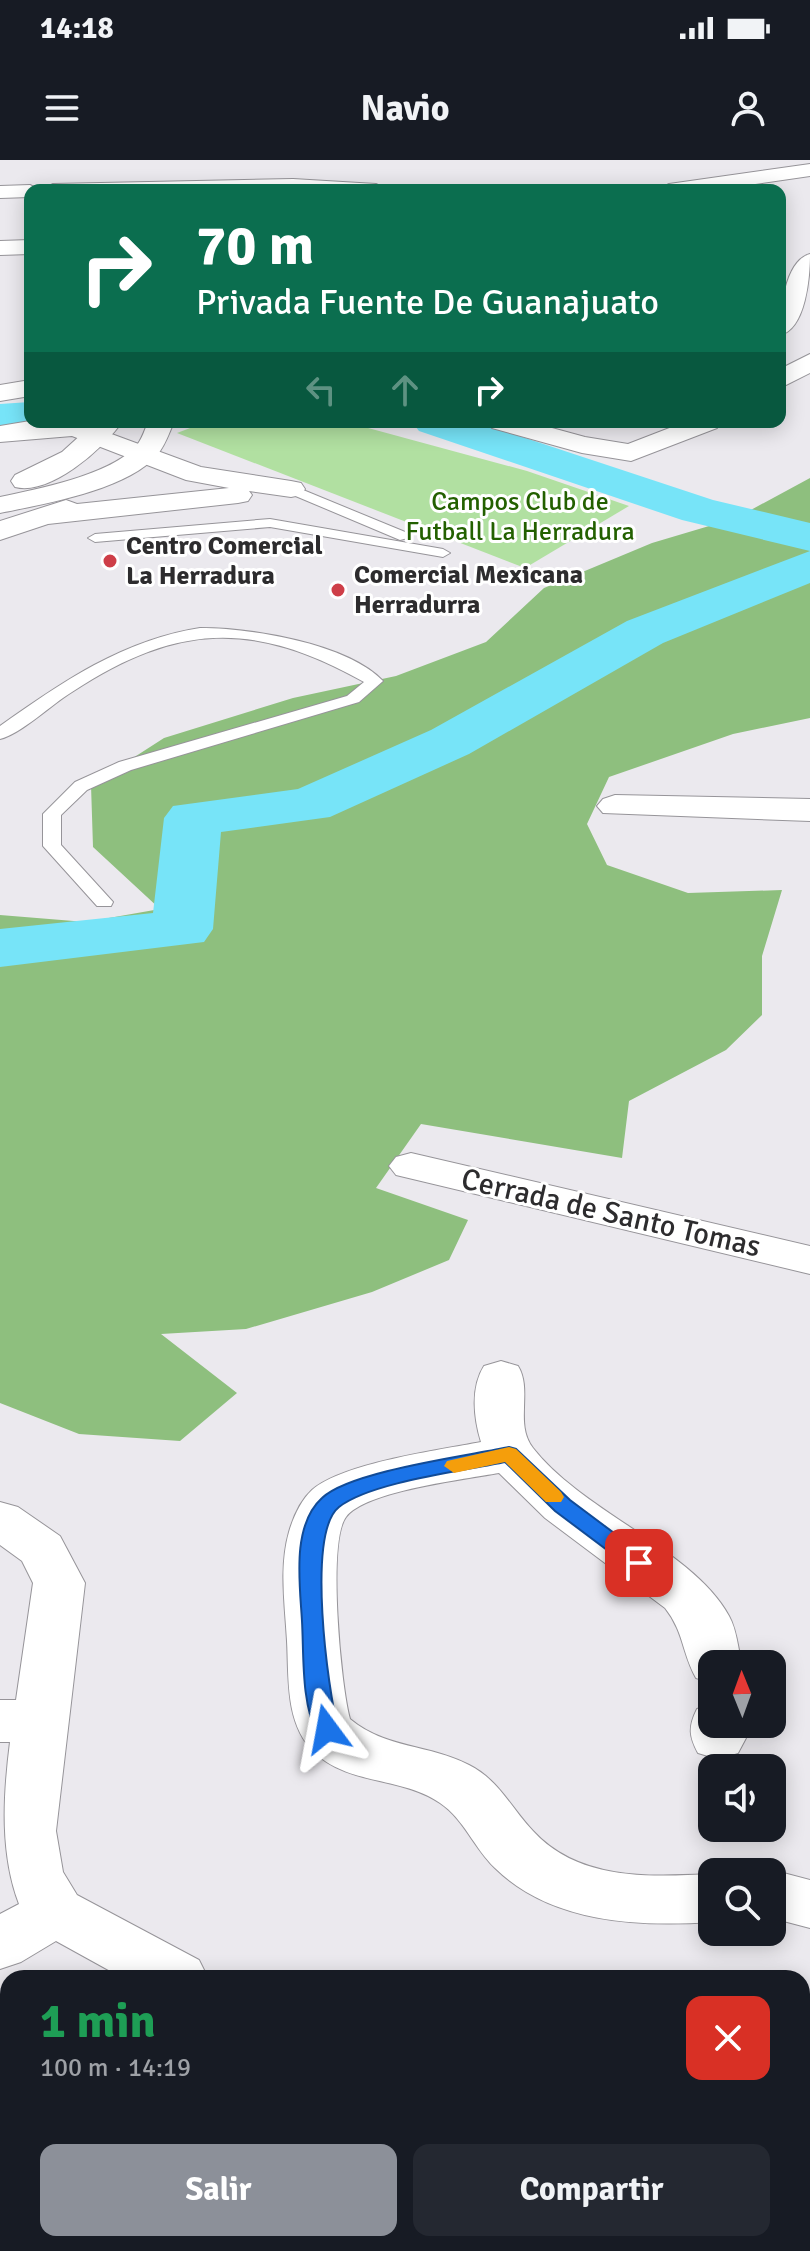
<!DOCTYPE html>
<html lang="es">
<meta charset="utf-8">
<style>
body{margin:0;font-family:Signika,sans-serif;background:#242831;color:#f1f3f6;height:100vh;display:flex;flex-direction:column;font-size:30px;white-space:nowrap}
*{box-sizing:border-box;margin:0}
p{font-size:26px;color:#9ea1a6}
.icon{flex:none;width:44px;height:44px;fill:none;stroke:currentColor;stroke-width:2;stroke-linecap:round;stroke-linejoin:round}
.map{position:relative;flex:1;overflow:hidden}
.drawer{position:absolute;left:0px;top:1810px;width:810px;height:282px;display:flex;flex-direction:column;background:#171b24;border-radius:24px 24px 0 0;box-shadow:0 4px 20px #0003}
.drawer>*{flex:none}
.hud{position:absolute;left:24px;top:24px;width:762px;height:244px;border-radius:16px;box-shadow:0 4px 20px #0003;background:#0b6e4f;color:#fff;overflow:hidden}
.needle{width:52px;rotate:359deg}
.buttons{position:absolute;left:698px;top:1490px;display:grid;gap:16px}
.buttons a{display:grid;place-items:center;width:88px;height:88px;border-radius:16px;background:#171b24;box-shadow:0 4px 20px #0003;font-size:40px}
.pin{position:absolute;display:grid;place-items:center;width:68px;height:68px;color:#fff;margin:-34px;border-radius:16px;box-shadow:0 4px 12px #0006}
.me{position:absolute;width:88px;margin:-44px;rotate:347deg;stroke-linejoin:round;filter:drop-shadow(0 0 6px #0008)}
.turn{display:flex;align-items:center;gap:28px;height:168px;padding:0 40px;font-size:36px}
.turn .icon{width:104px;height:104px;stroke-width:2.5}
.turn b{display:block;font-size:56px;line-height:68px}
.lanes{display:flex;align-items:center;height:76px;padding:0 40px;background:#0003;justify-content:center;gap:40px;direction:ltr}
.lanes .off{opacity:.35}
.round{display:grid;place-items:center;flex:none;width:84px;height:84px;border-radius:16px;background:#242831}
.overview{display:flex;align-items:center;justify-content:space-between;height:136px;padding:0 40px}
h1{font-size:48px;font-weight:700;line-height:60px;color:#1e9e55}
.action{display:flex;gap:16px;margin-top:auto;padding:16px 40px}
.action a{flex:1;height:92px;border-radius:16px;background:#8c9099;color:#fff;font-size:32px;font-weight:700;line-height:92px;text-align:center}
.action a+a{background:#242831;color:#f1f3f6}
.status{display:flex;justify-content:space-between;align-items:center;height:56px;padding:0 40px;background:#171b24;direction:ltr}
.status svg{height:22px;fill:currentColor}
header{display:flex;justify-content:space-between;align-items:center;height:104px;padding:0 40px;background:#171b24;font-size:36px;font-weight:700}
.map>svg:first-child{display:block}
</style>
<div class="status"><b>14:18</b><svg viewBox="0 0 49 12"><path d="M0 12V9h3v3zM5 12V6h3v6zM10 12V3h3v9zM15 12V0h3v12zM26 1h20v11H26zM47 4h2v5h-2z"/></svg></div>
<header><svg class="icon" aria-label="menu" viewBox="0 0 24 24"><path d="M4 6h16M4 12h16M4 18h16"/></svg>Navio<svg class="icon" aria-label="person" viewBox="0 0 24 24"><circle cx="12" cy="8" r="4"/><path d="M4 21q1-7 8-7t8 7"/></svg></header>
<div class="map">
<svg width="810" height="2091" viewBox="0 0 810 2091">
<rect width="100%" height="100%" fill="#ebe9ee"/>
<polygon fill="#b1e0a1" points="206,262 346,262 527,311 629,346 525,408 177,273"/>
<polygon fill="#8ebf7e" points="810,318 810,558 733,574 609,617 587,664 607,705 688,733 782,730 762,796 762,855 726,890 629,941 622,998 421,964 376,1028 468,1060 449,1100 372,1132 246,1169 161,1174 237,1233 180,1281 79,1274 0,1243 0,755 86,762 160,749 93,687 91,625 164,578 293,538 396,516 486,482 544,428 652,383 736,358"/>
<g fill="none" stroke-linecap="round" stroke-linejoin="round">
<g fill="#77e4f8" fill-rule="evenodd">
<polygon points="30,242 30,262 45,264 0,270 0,244"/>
<polygon points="412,262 477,262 713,340 810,363 810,391 682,360 419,271"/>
<polygon points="810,391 810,423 663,483 469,594 330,657 221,672 213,769 204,782 0,807 0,769 153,753 164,658 173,646 298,629 431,570 627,461"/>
</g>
<defs>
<g id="lane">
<polygon points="291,325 410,374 412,377 400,380 286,332 284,329"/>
<polygon points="270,359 443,389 450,393 443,397 270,367 95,382 88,378 95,374"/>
<path d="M200,468c50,0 147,15 183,53l-24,21 -228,68 -44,20 -26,25v30l52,57 -2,4h-14l-54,-60v-32l32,-32 44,-20 228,-66 17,-14c-110,-62 -187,-59 -292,10 -20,12 -51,42 -72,47v-13c62,-44 123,-86 200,-98z"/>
</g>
<g id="street">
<polygon points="293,19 376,24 387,30 42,30 53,24"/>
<polygon points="30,25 40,30 30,30 30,37 0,38 0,26"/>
<polygon points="30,80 30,94 0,95 0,81"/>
<path d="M810,94c0,22 -4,75 -30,81 0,-22 4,-74 30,-81z"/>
<polygon points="810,194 810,213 780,228 780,209"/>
<polygon points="30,220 30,236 0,241 0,225"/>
<polygon points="30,261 79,262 201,307 291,321 301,323 305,329 301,335 291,337 249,331 252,335 248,341 238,343 48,364 0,380 0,361 66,340 77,344 229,328 186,320 72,276 0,282 0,266"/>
<polygon points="488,262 530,262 585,277 628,284 685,262 721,262 717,268 631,301 582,293 492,268"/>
<polygon points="615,635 810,639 810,661 603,653 597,646 603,639"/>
<polygon points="411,993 810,1086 810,1114 396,1015 389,1006 396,997"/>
<path d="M501,1201l17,5c15,24 -4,58 15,82 50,64 160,102 196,168 8,14 9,33 13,48h-30v19l-16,-5c-14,-25 -12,-46 -31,-70l-120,-90 -46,-45c-33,6 -134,18 -153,44 -19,25 -5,170 4,202 36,30 79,25 119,46 30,15 42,43 64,66 46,50 116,46 179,43v48c-74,5 -161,1 -217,-54 -21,-20 -31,-49 -55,-65 -39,-27 -92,-17 -127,-52 -28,-28 -24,-74 -26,-110 -2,-36 -8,-74 2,-109 4,-14 12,-32 23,-42 31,-27 127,-40 169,-48 -7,-23 -11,-54 3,-76z"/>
<path d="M0,1342l18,5 42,29 25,47 -29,248 7,41 14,23 122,65 9,18h-85l-67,-37 -35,21 -21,7v-55l19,-10c-19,-50 -16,-107 -9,-162h-10v-42h16l17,-117 -11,-22 -22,-16z"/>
<path d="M712,1544v20h33l1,14 -8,15 -20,6 -20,-6c-9,-17 -10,-26 -1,-44z"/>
<polygon points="772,1710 810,1720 810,1768 772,1758 772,1712 766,1712"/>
<polygon points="0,1919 8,1921 8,1977 0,1975"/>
<polygon points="619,2084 694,2084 697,2091 623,2091"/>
</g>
<g id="secondary">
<polygon points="810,4 810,16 714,30 658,30 669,24"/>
<path d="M95,262h27c-19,27 -72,74 -107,65l-4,-6 4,-6 47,-23z"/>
<path d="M148,262h26c-5,11 -9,24 -17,33 -30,35 -113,49 -157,58v-16c37,-8 112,-22 137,-52 5,-6 8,-16 11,-23z"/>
</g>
</defs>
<use href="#lane" stroke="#969499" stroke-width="2"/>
<use href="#street" stroke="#969499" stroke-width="2"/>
<use href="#secondary" stroke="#969499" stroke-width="2"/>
<use href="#lane" fill="#fff" fill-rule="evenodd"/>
<use href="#street" fill="#fff" fill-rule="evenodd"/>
<use href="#secondary" fill="#fff" fill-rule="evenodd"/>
</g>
<path fill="#1a73e8" stroke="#114b97" stroke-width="2" d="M509,1287l7,2 54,51 76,57 3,6 -3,5h-15l-76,-57 -50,-49c-42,9 -134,20 -166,45 -33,26 -11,183 -1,222l-3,7h-17c-17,-33 -14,-79 -16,-115 -2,-36 -11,-95 20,-123 28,-27 145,-42 187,-51z"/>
<polygon fill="#f59e0b" points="509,1287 516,1289 561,1332 564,1337 561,1342 546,1342 505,1302 454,1313 444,1306 447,1301"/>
<g fill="#ce3e48" stroke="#fff" stroke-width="3">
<circle cx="110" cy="401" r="8"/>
<circle cx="338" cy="430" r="8"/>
</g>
<g text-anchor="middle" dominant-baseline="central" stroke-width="6" stroke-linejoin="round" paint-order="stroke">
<g font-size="26" fill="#236000" stroke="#fff">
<text x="520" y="342">Campos Club de<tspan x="520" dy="30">Futball La Herradura</tspan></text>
</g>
<g font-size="26" font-weight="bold" fill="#2d2c2e" stroke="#fff" text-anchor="start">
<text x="126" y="386">Centro Comercial<tspan x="126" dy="30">La Herradura</tspan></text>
<text x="354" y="415">Comercial Mexicana<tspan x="354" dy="30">Herradurra</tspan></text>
</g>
<g font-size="30" fill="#2d2c2e" stroke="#fff">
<text transform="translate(611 1053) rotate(13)">Cerrada de Santo Tomas</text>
</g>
</g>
</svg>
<div class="buttons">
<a><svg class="needle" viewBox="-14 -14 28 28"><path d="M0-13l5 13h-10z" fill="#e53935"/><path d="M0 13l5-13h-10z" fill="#9ea1a6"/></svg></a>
<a><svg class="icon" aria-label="sound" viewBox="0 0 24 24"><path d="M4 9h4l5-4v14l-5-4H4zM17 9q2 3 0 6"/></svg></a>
<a><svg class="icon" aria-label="search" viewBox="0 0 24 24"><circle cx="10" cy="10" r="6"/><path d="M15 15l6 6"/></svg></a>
</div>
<div class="pin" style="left:639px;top:1403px;background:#d93025"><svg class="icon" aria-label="arrive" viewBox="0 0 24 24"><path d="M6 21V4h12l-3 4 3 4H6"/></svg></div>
<svg class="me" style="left:327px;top:1569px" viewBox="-20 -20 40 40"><path d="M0-17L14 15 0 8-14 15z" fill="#1a73e8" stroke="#fff" stroke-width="4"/></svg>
<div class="hud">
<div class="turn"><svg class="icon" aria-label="right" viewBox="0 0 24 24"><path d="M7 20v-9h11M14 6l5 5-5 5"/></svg><div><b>70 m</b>Privada Fuente De Guanajuato</div></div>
<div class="lanes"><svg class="icon off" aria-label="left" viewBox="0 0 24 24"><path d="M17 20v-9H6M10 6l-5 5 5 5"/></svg><svg class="icon off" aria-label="ahead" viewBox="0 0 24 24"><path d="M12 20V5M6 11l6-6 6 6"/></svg><svg class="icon" aria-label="right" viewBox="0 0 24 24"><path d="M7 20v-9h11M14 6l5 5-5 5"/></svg></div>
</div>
<section class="drawer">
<div class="overview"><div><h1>1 min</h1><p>100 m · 14:19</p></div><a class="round" style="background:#d93025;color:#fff"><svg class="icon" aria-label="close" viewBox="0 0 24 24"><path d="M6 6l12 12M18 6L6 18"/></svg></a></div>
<div class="action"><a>Salir</a><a>Compartir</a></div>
</section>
</div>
